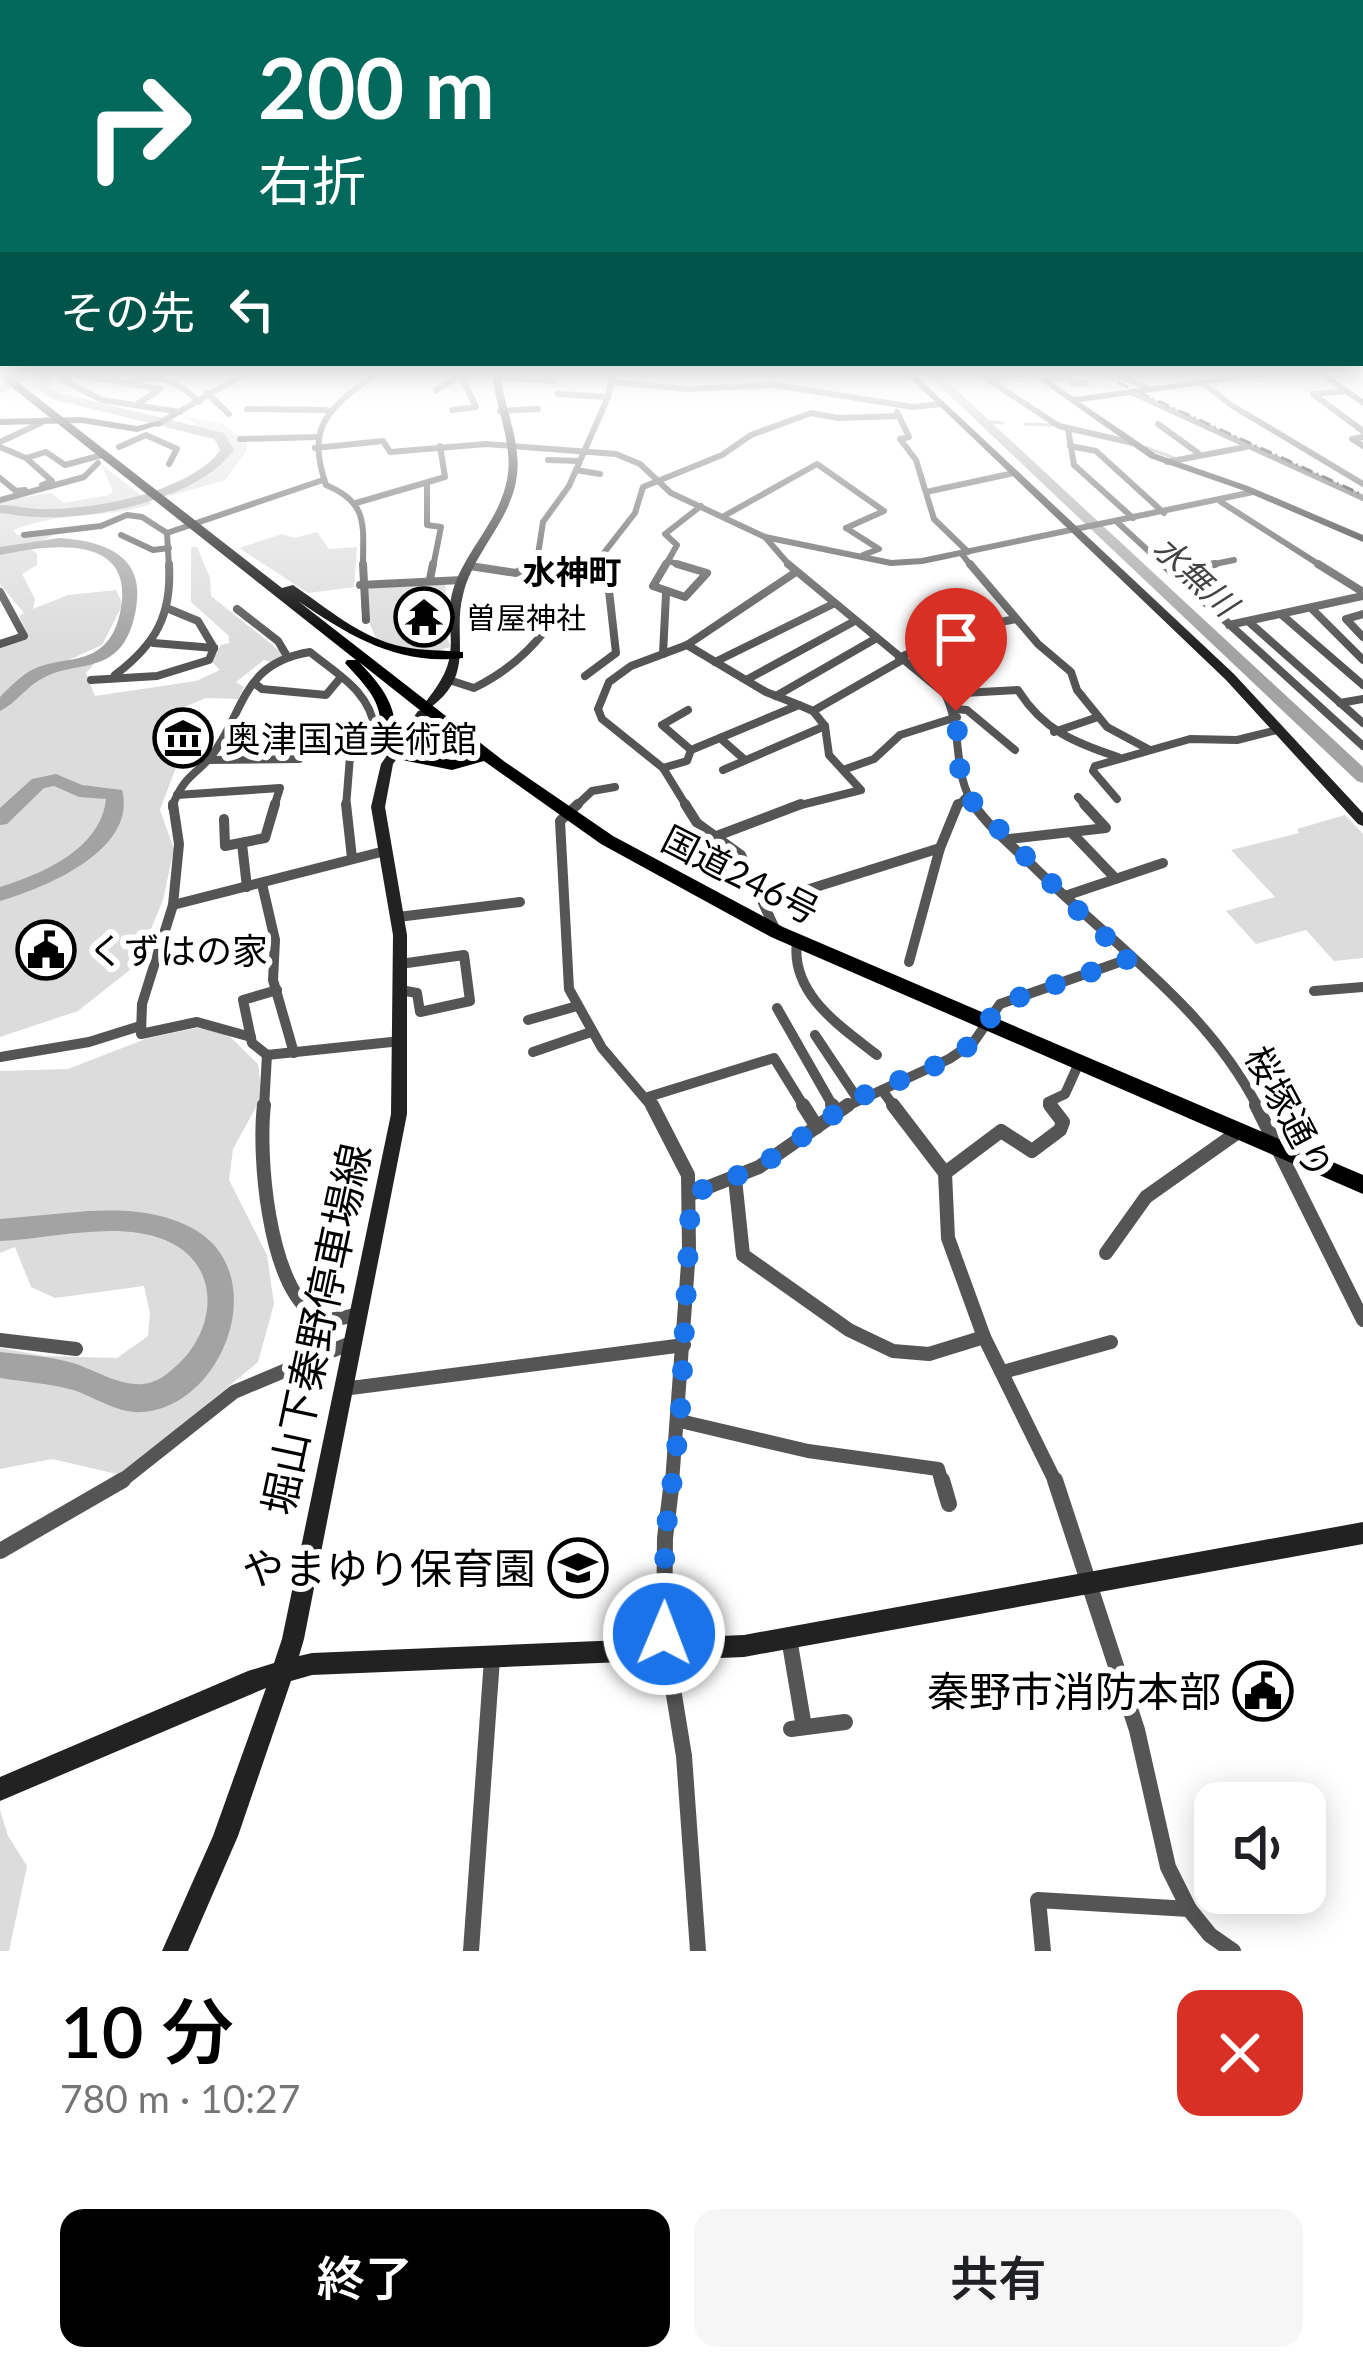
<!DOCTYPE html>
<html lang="ja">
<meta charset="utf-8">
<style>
body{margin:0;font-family:Lato,"Noto Sans JP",sans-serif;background:#f6f6f6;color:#202124;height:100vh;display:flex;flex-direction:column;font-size:45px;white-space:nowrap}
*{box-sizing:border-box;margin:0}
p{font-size:39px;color:#757577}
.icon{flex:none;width:66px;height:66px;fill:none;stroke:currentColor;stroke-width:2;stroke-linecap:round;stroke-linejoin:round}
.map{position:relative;height:1951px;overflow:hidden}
.drawer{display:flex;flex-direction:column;background:#fff;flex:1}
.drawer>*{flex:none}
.guide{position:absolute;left:0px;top:0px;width:1365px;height:366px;box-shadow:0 6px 30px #0003;background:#00695c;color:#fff;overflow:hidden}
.controls{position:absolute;left:1194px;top:1782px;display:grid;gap:24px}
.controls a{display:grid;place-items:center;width:132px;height:132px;border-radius:24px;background:#fff;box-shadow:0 6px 30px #0003;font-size:60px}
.pin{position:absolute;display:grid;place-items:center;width:102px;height:102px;color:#fff;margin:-123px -51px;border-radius:50% 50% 50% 0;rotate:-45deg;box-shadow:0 0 12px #0007}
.pin .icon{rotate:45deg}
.me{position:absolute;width:132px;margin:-66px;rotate:1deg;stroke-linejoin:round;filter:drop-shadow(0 0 9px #0008)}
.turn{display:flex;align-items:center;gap:42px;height:252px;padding:0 60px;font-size:54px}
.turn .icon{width:156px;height:156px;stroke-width:2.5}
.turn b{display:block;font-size:84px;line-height:102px}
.then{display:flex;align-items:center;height:114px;padding:0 60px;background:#0003;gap:24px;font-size:45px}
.round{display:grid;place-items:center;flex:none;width:126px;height:126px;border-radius:24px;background:#f6f6f6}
.overview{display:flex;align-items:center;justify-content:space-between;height:204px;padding:0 60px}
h1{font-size:72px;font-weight:600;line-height:90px;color:#000}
.action{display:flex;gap:24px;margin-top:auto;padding:24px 60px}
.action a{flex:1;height:138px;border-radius:24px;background:#000;color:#fff;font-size:48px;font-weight:600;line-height:138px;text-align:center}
.action a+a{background:#f6f6f6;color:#202124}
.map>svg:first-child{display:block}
</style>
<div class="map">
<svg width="1363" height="1951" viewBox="0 0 1363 1951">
<rect width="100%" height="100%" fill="#fff"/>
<g fill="#dcdcdc">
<path d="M181,416l41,7 24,19 1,8 -22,30 -55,16 -6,-5c44,-27 87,-41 17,-75z"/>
<path d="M101,464l51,40c-45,15 -94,7 -138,26l3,5 47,-6 -35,19 8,6v11l-15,9 13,25 -2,10 35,-14 48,-5 7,14 -21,41 -40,18 7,6 25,-5 -8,9 9,23 101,-15 24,-11 -9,-9 10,-16 8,-2v-7l-38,-34v-55h6l13,31 1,18 74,59 -11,9 -10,-4 -28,22 8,5 -6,12 -32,-1 -24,10 -17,22 16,24 -21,56 14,39 -11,51 -27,65 -58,46 -78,26v-390l29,-10 -10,-21 5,-3 -24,-29v-83l51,-8 13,10 45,-8 4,-4z"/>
<polygon points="317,532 329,549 357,547 354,587 308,593 239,548 282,534 294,538"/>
<polygon points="434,583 445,585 446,593 412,601 407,610 417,624 445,626 450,647 427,654 377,640 361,605 363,589"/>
<polygon points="1345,815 1363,834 1363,958 1334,961 1306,930 1256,944 1226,911 1275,897 1231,850 1299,833 1297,829"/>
<polygon points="197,1028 226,1033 258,1064 262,1096 233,1149 229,1180 267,1255 274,1304 258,1362 121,1475 52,1459 0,1469 0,1348 45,1356 117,1358 148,1336 150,1313 144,1286 55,1298 31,1287 15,1247 0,1253 0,1071 68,1069 148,1038"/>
<polygon points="0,1810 8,1836 27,1866 9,1951 0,1951"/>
</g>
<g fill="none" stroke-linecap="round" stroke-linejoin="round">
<g stroke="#a3a3a3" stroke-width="3">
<polyline points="982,421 1003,423"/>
<polyline points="1025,424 1052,425"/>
<polyline points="1145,447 1174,458"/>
</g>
<g fill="#a3a3a3" fill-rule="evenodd">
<polygon points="22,373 36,373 0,394 0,385"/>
<path d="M39,373h12v15l9,5 164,40 10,17c-36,49 -138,70 -197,67 -12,0 -25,-3 -37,-4v-8c13,0 25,3 38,4 52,2 150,-16 183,-59l-7,-11 -162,-40 -13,-10z"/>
<polygon points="926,373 938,373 1363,767 1363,783 1357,781"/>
<path d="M59,538c45,3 87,17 77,71 -3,16 -8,32 -20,43 -20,18 -49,13 -71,25 -18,8 -28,26 -45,34v-14c11,-11 22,-23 36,-29 23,-10 51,-5 69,-24 11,-11 15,-28 17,-42 7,-71 -79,-56 -122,-47v-8z"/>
<path d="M56,774l26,11 40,5c16,60 -77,98 -122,111v-14c42,-13 101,-38 106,-88l-27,-2 -25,-11 -10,2 -37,36 -7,1v-17l32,-29z"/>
<path d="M88,1211c39,-2 82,0 115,24 66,50 17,171 -60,177 -25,2 -48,-15 -70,-22 -24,-7 -49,-8 -73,-12v-26c24,3 49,4 73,11 22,7 46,23 70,21 13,-1 23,-9 32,-17 42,-36 48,-103 -10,-127 -49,-20 -114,-1 -165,1v-22z"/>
</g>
<g stroke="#555" stroke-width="6">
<polyline points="441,373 494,373"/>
<polyline points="978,373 1059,426 1133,443"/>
<polyline points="1114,373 1150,389"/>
<polyline points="1190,373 1231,405 1363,484"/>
<polyline points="497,377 554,381"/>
<polyline points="989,380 1028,373"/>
<polyline points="1045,381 1066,377 1076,384 1086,383"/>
<polyline points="612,382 687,389 774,385 913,407 942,404"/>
<path d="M130,383c27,-12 49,-1 69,19"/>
<polyline points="436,390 458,377"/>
<polyline points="1131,392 1363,498"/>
<polyline points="207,393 229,414"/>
<polyline points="558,394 608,397"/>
<polyline points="1313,394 1363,431"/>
<polyline points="1314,394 1347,391"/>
<polyline points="136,405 160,389 73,374 63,380 102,400 180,412"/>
<polyline points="247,409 327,410"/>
<polyline points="452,410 476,407 461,376"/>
<polyline points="500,411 538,409"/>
<polyline points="897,412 909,437 900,439 916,460 934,519 968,552"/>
<polyline points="158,424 246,373"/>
<polyline points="1158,424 1198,453"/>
<polyline points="1068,429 1074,465 1133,518"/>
<polyline points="1363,437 1352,439 1363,446"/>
<polyline points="240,439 318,437"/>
<polyline points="0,442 47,420"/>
<polyline points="1070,446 1096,451 1164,513"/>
<polyline points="0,447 26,458 46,452 65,465 102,455"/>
<polyline points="119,447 146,435 177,449 169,464"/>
<polyline points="315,448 383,441 390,452 486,444 616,454 640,464 671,493 765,537 891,563 922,561 1253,492"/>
<polyline points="26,458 52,481 42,485"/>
<polyline points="548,460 579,461"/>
<polyline points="1167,462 1246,447"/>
<polyline points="576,470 600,474"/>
<polyline points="0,478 16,491 25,490"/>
<polyline points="427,483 427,525 441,527 433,567"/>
<polyline points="926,492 1014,473"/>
<polyline points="0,500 84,477 98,463"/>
<polyline points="1221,502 1323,567"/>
<polyline points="356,503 445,477 440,446"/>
<polyline points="724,516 817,464 884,511 846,528"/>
<polyline points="1117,522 1166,567"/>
<polyline points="846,528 879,549 863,555"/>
<polyline points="167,533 323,480"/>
<polyline points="167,533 169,567"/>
<polyline points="24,535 101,526 127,515 142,517 167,533"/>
<polyline points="121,535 153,550 169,548"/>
<polyline points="765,537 791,567"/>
<polyline points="961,553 972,567"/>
<polyline points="668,561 687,567"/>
<polyline points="668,561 677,545 665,534 701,506"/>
<path d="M363,567c0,-42 6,-64 -37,-82 -21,-62 4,-77 51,-112"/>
<polyline points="527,567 537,561 543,522 569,486 608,397 613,373"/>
<polyline points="607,567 603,554 635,513 643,487 722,455 751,435 811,413 838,418 899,416"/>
<polyline points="664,567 668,561"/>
<polyline points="1200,567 1234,560"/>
</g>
<g stroke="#555" stroke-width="8">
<polyline points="363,564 366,620"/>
<polyline points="666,564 653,586 685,597 707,573 677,564"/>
<path d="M788,564l157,130c19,37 6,79 30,113"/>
<polyline points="970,564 1038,644 1071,672 1077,690 1107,727 1148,749"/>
<polyline points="1163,564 1363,746"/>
<polyline points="1318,564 1363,592"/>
<polyline points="470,566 516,573 533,564"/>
<polyline points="1171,572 1215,564"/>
<polyline points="430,579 433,564"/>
<polyline points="360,585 462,580"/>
<polyline points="0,592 24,636 0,644"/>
<polyline points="169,609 198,621 214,648"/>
<polyline points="237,609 278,641 287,656"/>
<polyline points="1313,610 1363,660"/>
<polyline points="1363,614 1346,619 1363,637"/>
<polyline points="1282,615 1363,685"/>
<polyline points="1249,622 1363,723"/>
<polyline points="1229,625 1363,596"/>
<polyline points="154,643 214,648"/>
<polyline points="687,645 766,692 799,705"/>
<polyline points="663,654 666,594"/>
<polyline points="899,658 958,630 1016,619"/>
<polyline points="715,662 833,604"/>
<path d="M115,675c41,-31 57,-60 54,-111"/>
<polyline points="585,676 616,653 606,564"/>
<polyline points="748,679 853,622"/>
<polyline points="91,680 157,676 209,660 214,648"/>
<path d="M449,680l25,8c29,-14 50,-31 70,-56"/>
<polyline points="254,683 262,689 326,695 341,677"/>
<path d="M945,694l73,-4c25,40 57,53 100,67"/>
<polyline points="776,696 875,639"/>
<polyline points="1340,703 1363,699"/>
<polyline points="955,709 967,710 1015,750"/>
<polyline points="688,710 662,725 691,750"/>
<polyline points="813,711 902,660"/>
<polyline points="332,729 352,731"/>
<polyline points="1054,732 1098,717"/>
<polyline points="720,738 745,760"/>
<polyline points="223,739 328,740"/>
<polyline points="207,760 299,759"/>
<polyline points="663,768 687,761 691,750 799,705 813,711 825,726 723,770"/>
<polyline points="843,770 874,759 900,735 957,717"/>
<polyline points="177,795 280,788 274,807"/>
<polyline points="1078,797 1087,807"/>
<polyline points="1117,799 1093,771 1095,766 1190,739 1237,740 1277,730"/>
<path d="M172,807c14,-37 28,-32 45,-59 29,-44 28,-85 93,-96 28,23 60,39 65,78l-23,1 -6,76"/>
<polyline points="575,807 592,791 615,787"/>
<polyline points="687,807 663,768 602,719 598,709 609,682 631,666 687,645 796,572"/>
<polyline points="793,807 861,790 829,755 825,726"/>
<polyline points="957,807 967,796"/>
</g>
<g stroke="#555" stroke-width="10">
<polyline points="173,804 179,844 173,905 142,1004 141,1034 197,1022 251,1037"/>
<polyline points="346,804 352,858"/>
<polyline points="578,804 560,821 569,989 602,1048 653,1108"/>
<polyline points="685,804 697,823 741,855 776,931"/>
<path d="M973,804c16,23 38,41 58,60 78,78 177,144 227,244"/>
<polyline points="224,819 225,846 265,838 275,804"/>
<polyline points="1072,833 1116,879"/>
<polyline points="714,837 801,804"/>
<polyline points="1009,839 1106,828 1084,804"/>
<polyline points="242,844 247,887"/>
<polyline points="262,884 275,940 273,980 294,1053"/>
<polyline points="1065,896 1163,863"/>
<polyline points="784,897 940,848"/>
<polyline points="173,905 385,851"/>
<polyline points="398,917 520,902"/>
<path d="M797,941c-7,53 43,85 80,114"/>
<polyline points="909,962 940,848 958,804"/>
<polyline points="400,964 464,955 470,1001 420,1012 417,993 400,990"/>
<polyline points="277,990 243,1000 252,1043 267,1055 401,1041"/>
<polyline points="1314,991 1363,987"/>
<polyline points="777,1008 834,1108"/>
<polyline points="528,1020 577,1006"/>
<polyline points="815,1035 857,1098"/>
<polyline points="533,1052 591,1032"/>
<polyline points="0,1057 89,1042 140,1026"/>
<polyline points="882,1090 895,1108"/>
<polyline points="648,1097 774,1058 805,1108"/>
<polyline points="264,1108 267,1055"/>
<polyline points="843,1108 949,1059 973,1043 1000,1004 1131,958"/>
<polyline points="1052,1108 1048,1102 1065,1094 1079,1063"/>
</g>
<g stroke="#555" stroke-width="14">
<path d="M264,1105c-6,50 4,175 48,208 15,11 30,5 46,1"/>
<polyline points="652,1105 688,1175 689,1250 672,1483"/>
<polyline points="803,1105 817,1127"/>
<polyline points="832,1105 836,1111"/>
<polyline points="893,1105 945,1173 948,1238 984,1337 1056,1483"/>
<polyline points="1256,1105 1363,1320"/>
<polyline points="945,1173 1001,1131 1032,1151 1060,1130 1063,1122 1050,1105"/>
<polyline points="735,1179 743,1255 849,1330 893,1351 929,1354 984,1337"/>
<polyline points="691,1194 759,1167 848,1105"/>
<polyline points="1106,1253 1146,1197 1238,1132"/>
<polyline points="0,1340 76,1349"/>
<polyline points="1003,1372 1111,1342"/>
<polyline points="343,1389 684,1345"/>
<polyline points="680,1421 808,1451 938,1469 942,1483"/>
<polyline points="119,1483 234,1392 353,1342"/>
</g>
<g stroke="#555" stroke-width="16">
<polyline points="672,1480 665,1538 664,1634 684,1756 698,1951"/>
<polyline points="942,1480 949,1504"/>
<polyline points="1055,1480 1137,1730 1168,1867 1189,1909 1210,1935 1233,1951"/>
<polyline points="0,1551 123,1480"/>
<polyline points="789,1638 804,1727"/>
<polyline points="791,1729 845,1722"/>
<polyline points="471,1951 492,1659"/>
<polyline points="1043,1951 1038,1900 1189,1909"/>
</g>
<g fill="#222" fill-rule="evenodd">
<path d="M492,373h8c4,34 21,68 17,102 -5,45 -44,77 -54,120 -11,42 13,79 -32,112l-6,-4c11,-15 23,-30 25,-49 3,-22 -4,-42 3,-64 13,-42 50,-72 55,-117 4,-33 -13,-67 -16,-100z"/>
<polygon points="905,373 913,373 1234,674 1363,813 1363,826 1358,824 1226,680"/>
<polygon points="1029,373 1038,373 1074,397 1250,373 1270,373 1266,376 1080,402 1156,454 1248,486 1363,535 1363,542 1242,490 1150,458"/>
<polygon points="1316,373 1325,373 1363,399 1363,406"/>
<polygon points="82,417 137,426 158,421 162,424 137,432 82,423 0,425 0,419"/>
<polygon points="422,710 428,714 393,764 385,807 407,935 407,1114 304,1639 299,1656 312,1653 744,1635 1363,1522 1363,1544 744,1657 312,1675 291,1681 238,1836 188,1951 162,1951 213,1836 266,1688 0,1801 0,1777 248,1671 274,1663 282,1639 391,1114 393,935 371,807 381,764 418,711"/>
</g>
<path fill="#000" fill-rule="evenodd" d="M0,373h6l276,215 11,-3c34,23 69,54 111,62 19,4 39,3 59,5v6c-65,8 -113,-22 -165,-57l207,161 108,74 170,91 580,248v19l-592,-257 -170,-93 -117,-83 -32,9 -65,-13 -8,-11c7,-42 -8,-54 -34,-83l2,-3h9l-356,-282zM359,662l115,91 -22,7 -55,-10 -3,-4c6,-37 -10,-58 -35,-84z"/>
<polyline stroke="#000" stroke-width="3" stroke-dasharray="12 4.5 1.5 4.5" stroke-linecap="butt" points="1097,373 1363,495"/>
</g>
<linearGradient id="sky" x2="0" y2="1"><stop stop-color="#8cadcc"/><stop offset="0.58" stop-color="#fff"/><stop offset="1" stop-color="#fff" stop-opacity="0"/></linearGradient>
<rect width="1363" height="646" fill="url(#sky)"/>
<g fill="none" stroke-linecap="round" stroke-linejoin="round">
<polyline stroke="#1a73e8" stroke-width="21" stroke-dasharray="0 37.8" points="664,1634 665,1538 680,1421 691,1194 759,1167 857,1098 949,1060 974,1042 1000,1004 1131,958 1095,928 967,796 961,787 956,711"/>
</g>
<defs>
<symbol id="temple-ring" viewBox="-11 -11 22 22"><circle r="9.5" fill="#fff" stroke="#000" stroke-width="1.5"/><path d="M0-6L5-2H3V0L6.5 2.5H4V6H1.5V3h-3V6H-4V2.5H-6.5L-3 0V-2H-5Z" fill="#000"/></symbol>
<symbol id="museum-ring" viewBox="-11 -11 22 22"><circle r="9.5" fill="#fff" stroke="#000" stroke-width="1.5"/><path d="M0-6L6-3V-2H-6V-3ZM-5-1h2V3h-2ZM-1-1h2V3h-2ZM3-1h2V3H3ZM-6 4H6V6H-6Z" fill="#000"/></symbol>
<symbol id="civic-ring" viewBox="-11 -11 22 22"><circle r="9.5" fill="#fff" stroke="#000" stroke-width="1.5"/><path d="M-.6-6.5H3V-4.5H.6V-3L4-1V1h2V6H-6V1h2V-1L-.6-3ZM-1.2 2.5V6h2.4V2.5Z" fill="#000"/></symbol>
<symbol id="school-ring" viewBox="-11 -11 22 22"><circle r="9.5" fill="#fff" stroke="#000" stroke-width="1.5"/><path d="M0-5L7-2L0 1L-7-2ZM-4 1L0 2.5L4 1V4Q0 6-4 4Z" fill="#000"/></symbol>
</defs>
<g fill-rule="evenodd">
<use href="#temple-ring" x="391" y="584" width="66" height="66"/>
<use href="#museum-ring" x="150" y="705" width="66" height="66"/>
<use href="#civic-ring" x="13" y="917" width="66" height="66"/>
<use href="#school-ring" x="545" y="1535" width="66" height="66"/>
<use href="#civic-ring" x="1230" y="1658" width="66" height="66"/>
</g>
<g text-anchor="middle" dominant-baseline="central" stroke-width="12" stroke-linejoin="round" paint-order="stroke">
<g font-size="30" fill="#000" stroke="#fff" text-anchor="start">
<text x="466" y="617">曽屋神社</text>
</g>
<g font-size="33" font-weight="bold" fill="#000" stroke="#fff">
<text x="572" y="571">水神町</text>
</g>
<g font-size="33" font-style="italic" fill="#444" stroke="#fff">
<text transform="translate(1196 575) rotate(43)">水無川</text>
</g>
<g font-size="36" fill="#000" stroke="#fff" text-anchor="start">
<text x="225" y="738">奥津国道美術館</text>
<text x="88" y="950">くずはの家</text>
</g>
<g font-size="36" fill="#000" stroke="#fff">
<text transform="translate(741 874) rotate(27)">国道246号</text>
<text transform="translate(1290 1112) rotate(62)">桜塚通り</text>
</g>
<g font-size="42" fill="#000" stroke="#fff">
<text transform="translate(316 1329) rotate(-78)">堀山下秦野停車場線</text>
</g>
<g font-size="42" fill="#000" stroke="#fff" text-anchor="end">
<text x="536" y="1568">やまゆり保育園</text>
<text x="1221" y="1691">秦野市消防本部</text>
</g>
</g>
</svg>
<div class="controls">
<a><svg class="icon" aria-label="sound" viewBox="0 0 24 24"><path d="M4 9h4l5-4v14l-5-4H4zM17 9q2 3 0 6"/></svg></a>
</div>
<div class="pin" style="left:956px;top:711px;background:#d93025"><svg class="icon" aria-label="arrive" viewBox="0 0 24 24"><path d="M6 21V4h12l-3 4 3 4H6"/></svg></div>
<svg class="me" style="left:664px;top:1634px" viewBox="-20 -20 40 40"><circle r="17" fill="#1a73e8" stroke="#fff" stroke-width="3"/><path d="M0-11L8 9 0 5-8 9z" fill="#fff"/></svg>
<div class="guide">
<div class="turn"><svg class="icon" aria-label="right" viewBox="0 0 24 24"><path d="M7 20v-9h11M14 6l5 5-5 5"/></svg><div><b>200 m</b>右折</div></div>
<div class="then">その先<svg class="icon" aria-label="left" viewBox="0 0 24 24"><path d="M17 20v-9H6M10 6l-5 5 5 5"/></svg></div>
</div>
</div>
<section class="drawer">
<div class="overview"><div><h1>10 分</h1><p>780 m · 10:27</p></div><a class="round" style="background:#d93025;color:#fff"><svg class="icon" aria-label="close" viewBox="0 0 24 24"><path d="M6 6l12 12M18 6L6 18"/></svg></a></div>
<div class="action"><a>終了</a><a>共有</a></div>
</section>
